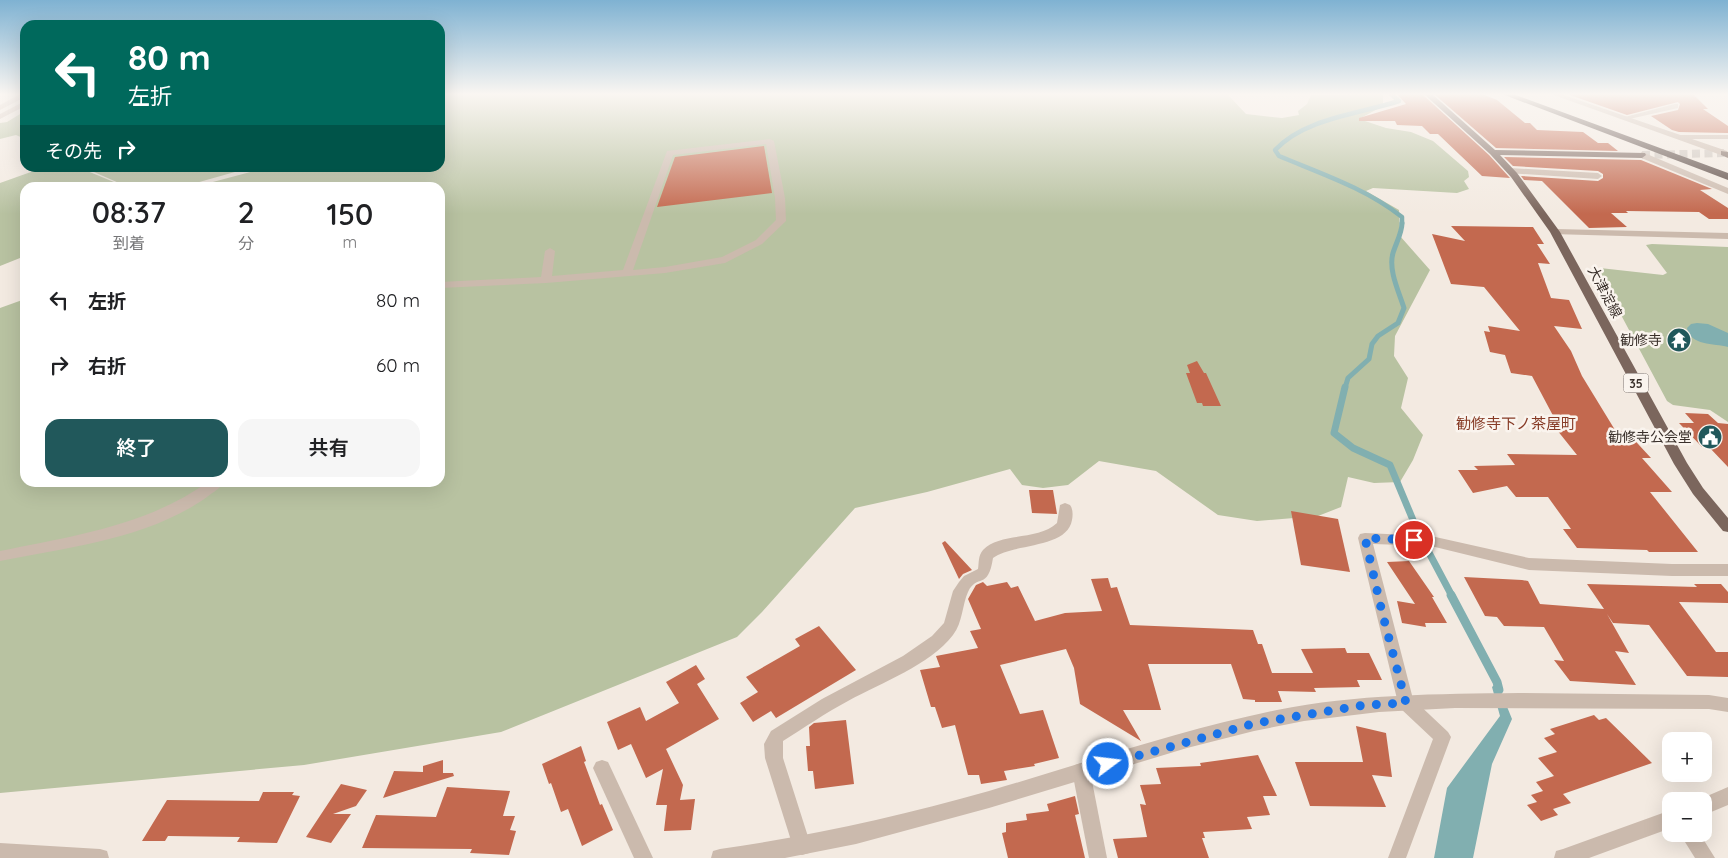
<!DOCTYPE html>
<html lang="ja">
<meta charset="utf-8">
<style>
body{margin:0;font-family:Quicksand,"Noto Sans JP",sans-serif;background:#f6f6f6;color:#202124;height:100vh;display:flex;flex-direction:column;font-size:19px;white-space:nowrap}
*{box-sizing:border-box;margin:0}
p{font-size:16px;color:#757577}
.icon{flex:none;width:28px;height:28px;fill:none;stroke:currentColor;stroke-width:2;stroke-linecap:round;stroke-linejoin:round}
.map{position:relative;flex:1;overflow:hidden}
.drawer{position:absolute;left:20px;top:182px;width:425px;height:305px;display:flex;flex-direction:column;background:#fff;border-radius:15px;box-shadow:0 5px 20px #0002}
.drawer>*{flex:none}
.top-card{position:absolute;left:20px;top:20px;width:425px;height:152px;border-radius:15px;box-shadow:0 5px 20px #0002;background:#00695c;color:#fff;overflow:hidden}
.tools{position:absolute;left:1662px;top:732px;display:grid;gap:10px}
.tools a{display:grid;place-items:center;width:50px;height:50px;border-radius:10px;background:#fff;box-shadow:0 5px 20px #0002;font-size:25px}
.pin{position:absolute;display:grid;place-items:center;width:42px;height:42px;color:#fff;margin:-21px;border:2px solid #fff;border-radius:50%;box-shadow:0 1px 5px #0007}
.me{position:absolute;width:55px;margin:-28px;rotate:75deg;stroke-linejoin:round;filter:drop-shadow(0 0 4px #0008)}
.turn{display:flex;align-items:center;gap:18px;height:105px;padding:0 25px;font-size:22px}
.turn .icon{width:65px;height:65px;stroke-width:2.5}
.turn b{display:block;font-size:35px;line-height:42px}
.then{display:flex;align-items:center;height:48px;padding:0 25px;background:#0003;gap:10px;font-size:19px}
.eta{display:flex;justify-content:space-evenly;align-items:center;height:85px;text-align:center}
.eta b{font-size:30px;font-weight:600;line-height:35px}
.cta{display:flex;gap:10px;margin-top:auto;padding:10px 25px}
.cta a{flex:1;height:58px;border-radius:15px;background:#21585b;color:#fff;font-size:20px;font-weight:600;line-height:58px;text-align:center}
.cta a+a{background:#f6f6f6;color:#202124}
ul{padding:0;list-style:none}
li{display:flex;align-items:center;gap:15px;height:65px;padding:0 25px}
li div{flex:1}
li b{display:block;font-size:19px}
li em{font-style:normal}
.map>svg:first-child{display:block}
</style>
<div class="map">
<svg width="1728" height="858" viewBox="0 0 1728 858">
<rect width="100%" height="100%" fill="#f3eae1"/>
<g fill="#b8c2a1">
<polygon points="440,94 1230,94 1229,96 1246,114 1282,118 1299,115 1298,111 1307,104 1311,95 1383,94 1383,106 1359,119 1386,128 1411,132 1433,141 1468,171 1469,177 1464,181 1469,189 1457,193 1373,188 1366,191 1399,210 1400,236 1430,270 1395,336 1394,356 1408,378 1401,408 1423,435 1413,460 1400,482 1374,483 1348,477 1341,507 1318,516 1257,521 1218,515 1156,471 1099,461 1068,485 1043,488 1022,485 1010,469 927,492 855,508 762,612 737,637 501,732 304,765 0,793 0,308 25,299 25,482 440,482 440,188 194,187 265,168 440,168"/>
<polygon points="25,111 25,139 16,135 0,139 0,123 7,122"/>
<polygon points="42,168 80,168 126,187 25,188 25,256 0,266 0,183"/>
<polygon points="85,168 249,168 178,188 128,187"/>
<polygon points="1652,244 1728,247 1728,422 1710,410 1673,405 1667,401 1597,270 1600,268 1663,275 1667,273 1646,245"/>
</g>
<g fill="#81afb0">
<path d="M1697,323l11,1 20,9v14c-14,-4 -38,-1 -41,-19l4,-4z"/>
<polygon points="1497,682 1512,719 1492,764 1473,858 1434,858 1447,788 1500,716 1492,687"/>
</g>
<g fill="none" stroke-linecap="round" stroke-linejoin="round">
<path stroke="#81afb0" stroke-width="4.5" d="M1391,94l8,7c-40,13 -94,17 -124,49l4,6c43,18 86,32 123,61v7"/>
<path stroke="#81afb0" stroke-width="5" d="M1345,388l3,-10 21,-19 3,-15 6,-8 20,-13 6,-15c-5,-16 -16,-38 -11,-55 3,-10 9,-20 9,-30"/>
<polyline stroke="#81afb0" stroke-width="7" points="1345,387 1334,433 1353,448 1390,465 1418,532 1452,596"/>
<polyline stroke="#81afb0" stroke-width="9" points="1451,595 1497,682 1499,690"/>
</g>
<g fill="#c3694f">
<polygon points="1397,94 1422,94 1489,155 1510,178 1482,176 1438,134 1430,134 1422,126 1397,125 1395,121 1359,121 1359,118 1406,104"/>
<polygon points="1434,94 1482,94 1497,100 1525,123 1530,123 1537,130 1583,132 1598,143 1608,143 1618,151 1496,148"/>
<polygon points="1571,94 1693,94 1708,109 1703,109 1728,126 1728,133 1679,132 1672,130 1651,116 1678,110 1680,104 1678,102 1627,115 1570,95"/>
<polygon points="764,146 772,193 657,207 675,157"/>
<polygon points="1504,157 1641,160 1712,189 1700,190 1728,208 1728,219 1709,219 1699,212 1626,211 1628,213 1611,213 1627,227 1589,228 1542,181 1524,180 1521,176 1598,181 1603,178 1603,174 1598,171 1513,166"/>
<polygon points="1451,226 1533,227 1544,244 1537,244 1550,264 1538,263 1551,298 1569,300 1582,329 1554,326 1571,351 1582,376 1615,430 1627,432 1651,458 1642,458 1672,492 1650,492 1698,552 1649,552 1647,550 1577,548 1563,529 1571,529 1548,497 1516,497 1507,486 1473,493 1458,470 1478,470 1474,466 1515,465 1507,454 1577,455 1553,425 1558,425 1532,376 1511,373 1505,355 1490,352 1484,331 1490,332 1488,326 1520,331 1484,287 1451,284 1432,234 1465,241"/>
<polygon points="1197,361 1204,373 1206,373 1221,406 1203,406 1202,403 1197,403 1186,373 1190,373 1187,365"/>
<polygon points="1685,413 1708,414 1718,423 1728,424 1728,467 1709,447 1702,447 1679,423 1694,423"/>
<polygon points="1029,490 1053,490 1057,514 1032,513"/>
<polygon points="1291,511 1338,519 1350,572 1301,565"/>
<polygon points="945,541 972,570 963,574 959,579 942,543"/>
<polygon points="1409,561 1434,597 1432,597 1447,623 1425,623 1426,627 1402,623 1397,601 1415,604 1387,562"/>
<polygon points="1464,577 1522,580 1528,581 1540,604 1604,609 1587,584 1697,587 1694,584 1721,584 1728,592 1728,603 1679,602 1716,652 1728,652 1728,677 1687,676 1649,625 1613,623 1607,614 1629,653 1615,651 1636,685 1570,681 1554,660 1564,661 1544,627 1504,626 1497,617 1485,616"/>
<polygon points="1108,578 1111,588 1117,587 1130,625 1253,630 1258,644 1262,644 1272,673 1313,673 1301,649 1345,648 1347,653 1369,653 1382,680 1357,680 1360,687 1314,688 1316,692 1278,691 1282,702 1255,702 1255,700 1243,699 1231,664 1148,664 1161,710 1123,710 1141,741 1080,704 1074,668 1066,649 1000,665 1020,714 1043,710 1059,758 1034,764 1035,766 1004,771 1007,780 981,784 979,775 968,775 955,725 942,728 935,707 931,707 920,670 940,667 936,656 978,648 970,631 981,629 968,599 976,585 983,582 987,586 1007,582 1011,588 1018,586 1035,621 1065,613 1102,611 1091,579"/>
<polygon points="819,626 856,670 776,718 771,711 753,722 740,703 758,692 746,677 800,646 795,639"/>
<polygon points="696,665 705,679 697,684 719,719 666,749 683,785 680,800 695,799 691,830 664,831 667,805 656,805 663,769 646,778 631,744 618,750 607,722 640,707 646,721 679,703 666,682"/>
<polygon points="1594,715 1599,720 1606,718 1652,763 1563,794 1571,803 1553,809 1558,815 1541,821 1527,805 1537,802 1531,795 1543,791 1536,782 1554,776 1538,758 1557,752 1544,738 1555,734 1550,729"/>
<polygon points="846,720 854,784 815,789 813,771 808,771 806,746 810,746 809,727 814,723"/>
<polygon points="1356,726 1386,733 1392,777 1372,775 1386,807 1310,806 1295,762 1363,762"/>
<polygon points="581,746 586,761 584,762 600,805 602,804 613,830 582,846 568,809 561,812 551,783 549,784 542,764"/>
<polygon points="1258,755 1277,796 1263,796 1270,815 1247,817 1252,829 1203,832 1205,838 1202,838 1209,858 1118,858 1113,839 1147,837 1140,804 1146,805 1140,785 1161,784 1156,768 1201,766 1200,763"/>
<polygon points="443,760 443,773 453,773 454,776 383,798 394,771 423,772 423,766"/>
<polygon points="341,784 367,790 356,806 333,814 351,814 331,843 306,837"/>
<polygon points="447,787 510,791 503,816 515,816 510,830 516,831 509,855 470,853 472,849 362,848 376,815 436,817"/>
<polygon points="263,792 294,792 292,795 300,796 277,843 237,842 240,837 168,836 165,841 142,841 167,800 259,801"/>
<polygon points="1075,796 1079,814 1075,815 1085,858 1008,858 1002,833 1006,832 1006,823 1027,820 1026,814 1049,811 1047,804"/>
</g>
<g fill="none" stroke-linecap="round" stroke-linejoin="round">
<polyline stroke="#cec5bd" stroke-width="8" stroke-dasharray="8 4.5" stroke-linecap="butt" points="1642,155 1724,153"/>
<g fill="#cbbaad" fill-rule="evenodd">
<polygon points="20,94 25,94 25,97 0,110 0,105"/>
<polygon points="1675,104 1678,104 1678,108 1625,120 1621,118"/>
<polygon points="1675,135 1728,135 1728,139 1678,139 1674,137"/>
<path d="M770,139l4,2 11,57 1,23 -24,23 -37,19 -60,10 -119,10 -106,5v-6l101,-5 4,-26 5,-3 5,3 -3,25 71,-6 44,-119zM766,144l9,54 1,22 -20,20 -34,17 -57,10 -32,3 40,-115z"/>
<polygon points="1642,152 1728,188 1728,194 1639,157 1638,155"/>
<polygon points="1510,168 1598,173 1602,176 1598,179 1507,173 1507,169"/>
<path d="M208,482h16c-4,7 -11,10 -17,15 -59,42 -138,50 -207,64v-10c73,-15 146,-25 208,-69z"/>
</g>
<g fill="#cbbaad" fill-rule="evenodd">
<polygon points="1551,94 1561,94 1727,151 1728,153 1721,155"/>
<polygon points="25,101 25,106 0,119 0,114"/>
<path d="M1065,503l5,2c3,4 3,10 2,15 -5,29 -59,23 -79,38 -5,33 -16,15 -25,34 -6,13 -5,30 -15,43 -23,30 -72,48 -105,66 -23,12 -44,27 -65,40v17l28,88 -2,7 -7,2 -7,-2 -30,-95 -1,-14 7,-13 51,-32 81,-43 29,-20 12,-13 9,-32 6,-9 5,-6 14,-7c1,-7 0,-13 5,-19 17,-18 55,-9 74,-27l3,-18z"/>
<polygon points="1365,533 1431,536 1529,558 1672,564 1728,564 1728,576 1672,576 1529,570 1431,546 1373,544 1413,699 1448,732 1451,737 1406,858 1388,858 1433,739 1400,708 1398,703 1358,538 1360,534"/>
<polygon points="602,760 608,762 653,858 634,858 593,768 596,762"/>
<polygon points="1081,763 1087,765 1090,771 1107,858 1089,858 1072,771 1075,765"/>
<polygon points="1680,834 1700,834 1715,858 1695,858"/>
</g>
<g fill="#cbbaad" fill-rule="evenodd">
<polygon points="1555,229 1728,233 1728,239 1552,234 1552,230"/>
<path d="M1519,693l190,2 19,3v14l-19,-3 -254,-1 -76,4 -75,9 -50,10 -67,17 -198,60 -133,36 -71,14h-74l2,-7 7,-2c91,-13 180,-33 269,-58 95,-28 191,-61 288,-81 79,-16 161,-16 242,-17z"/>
<polygon points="1728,787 1728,805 1704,815 1704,801 1697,801 1698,800"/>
<polygon points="1671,810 1671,828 1589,858 1554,858 1556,851 1563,849"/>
<polygon points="0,843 100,849 107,851 109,858 0,858"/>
</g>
<g fill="#7b665d" fill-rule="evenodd">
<polygon points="1424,94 1432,94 1495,150 1645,153 1646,155 1642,158 1500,155 1517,173 1560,232 1687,463 1703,488 1728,518 1728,532 1723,531 1693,494 1674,464 1550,232 1511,177 1490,154"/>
<polygon points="1721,151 1728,152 1728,158 1721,155"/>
</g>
<polygon fill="#5a4943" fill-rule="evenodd" points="1502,94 1513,94 1728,173 1728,180"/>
</g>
<linearGradient id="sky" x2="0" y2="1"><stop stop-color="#7fb2d2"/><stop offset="0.44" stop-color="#faf6f2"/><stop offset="1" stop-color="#faf6f2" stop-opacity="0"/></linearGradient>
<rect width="1728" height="214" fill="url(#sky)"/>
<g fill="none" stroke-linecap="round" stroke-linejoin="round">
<polyline stroke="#1a73e8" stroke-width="9" stroke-dasharray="0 16.2" points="1108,764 1256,723 1365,705 1406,703 1382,612 1365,538 1414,540"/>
</g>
<defs>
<symbol id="temple-disc" viewBox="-11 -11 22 22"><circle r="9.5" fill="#21585b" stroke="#faf4ee"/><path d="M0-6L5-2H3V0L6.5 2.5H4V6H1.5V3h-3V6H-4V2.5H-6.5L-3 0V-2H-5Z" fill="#fff"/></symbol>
<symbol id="civic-disc" viewBox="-11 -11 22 22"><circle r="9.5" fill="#21585b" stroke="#faf4ee"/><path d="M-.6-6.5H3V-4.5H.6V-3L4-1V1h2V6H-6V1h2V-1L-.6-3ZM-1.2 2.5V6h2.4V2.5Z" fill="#fff"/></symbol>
</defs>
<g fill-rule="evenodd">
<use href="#temple-disc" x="1665" y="326" width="28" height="28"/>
<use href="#civic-disc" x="1696" y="423" width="28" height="28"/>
</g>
<g text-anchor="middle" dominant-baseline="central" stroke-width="5" stroke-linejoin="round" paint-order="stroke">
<rect fill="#faf4ee" stroke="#746b66" stroke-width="1" x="1623.5" y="373.5" width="25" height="19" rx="4"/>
<g font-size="12" font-weight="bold" fill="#3a302b">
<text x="1636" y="383">35</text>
</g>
<g font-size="14" fill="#3a302b" stroke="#faf4ee">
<text transform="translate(1605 292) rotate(62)">大津淀線</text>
</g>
<g font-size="14" fill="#3a302b" stroke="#faf4ee" text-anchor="end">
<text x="1662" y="340">勧修寺</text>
<text x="1692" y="437">勧修寺公会堂</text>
</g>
<g font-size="15" fill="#873b26" stroke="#faf4ee">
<text x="1516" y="423">勧修寺下ノ茶屋町</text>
</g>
</g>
</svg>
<div class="tools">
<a>+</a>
<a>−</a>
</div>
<div class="pin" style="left:1414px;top:540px;background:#d93025"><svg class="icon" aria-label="arrive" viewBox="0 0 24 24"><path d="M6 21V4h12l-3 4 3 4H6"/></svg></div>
<svg class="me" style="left:1108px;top:764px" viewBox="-20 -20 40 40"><circle r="17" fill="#1a73e8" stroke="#fff" stroke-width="3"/><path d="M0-11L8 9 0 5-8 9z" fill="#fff"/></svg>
<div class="top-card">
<div class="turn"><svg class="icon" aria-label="left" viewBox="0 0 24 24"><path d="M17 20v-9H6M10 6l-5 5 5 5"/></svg><div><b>80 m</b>左折</div></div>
<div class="then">その先<svg class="icon" aria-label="right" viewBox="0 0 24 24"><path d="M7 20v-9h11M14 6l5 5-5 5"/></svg></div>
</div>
<section class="drawer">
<div class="eta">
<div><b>08:37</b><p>到着</p></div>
<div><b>2</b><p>分</p></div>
<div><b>150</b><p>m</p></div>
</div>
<ul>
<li><svg class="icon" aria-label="left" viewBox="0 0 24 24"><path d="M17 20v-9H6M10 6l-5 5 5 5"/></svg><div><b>左折</b></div><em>80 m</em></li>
<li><svg class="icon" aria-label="right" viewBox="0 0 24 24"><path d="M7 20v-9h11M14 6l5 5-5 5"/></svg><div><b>右折</b></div><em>60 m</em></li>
</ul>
<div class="cta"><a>終了</a><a>共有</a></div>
</section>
</div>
